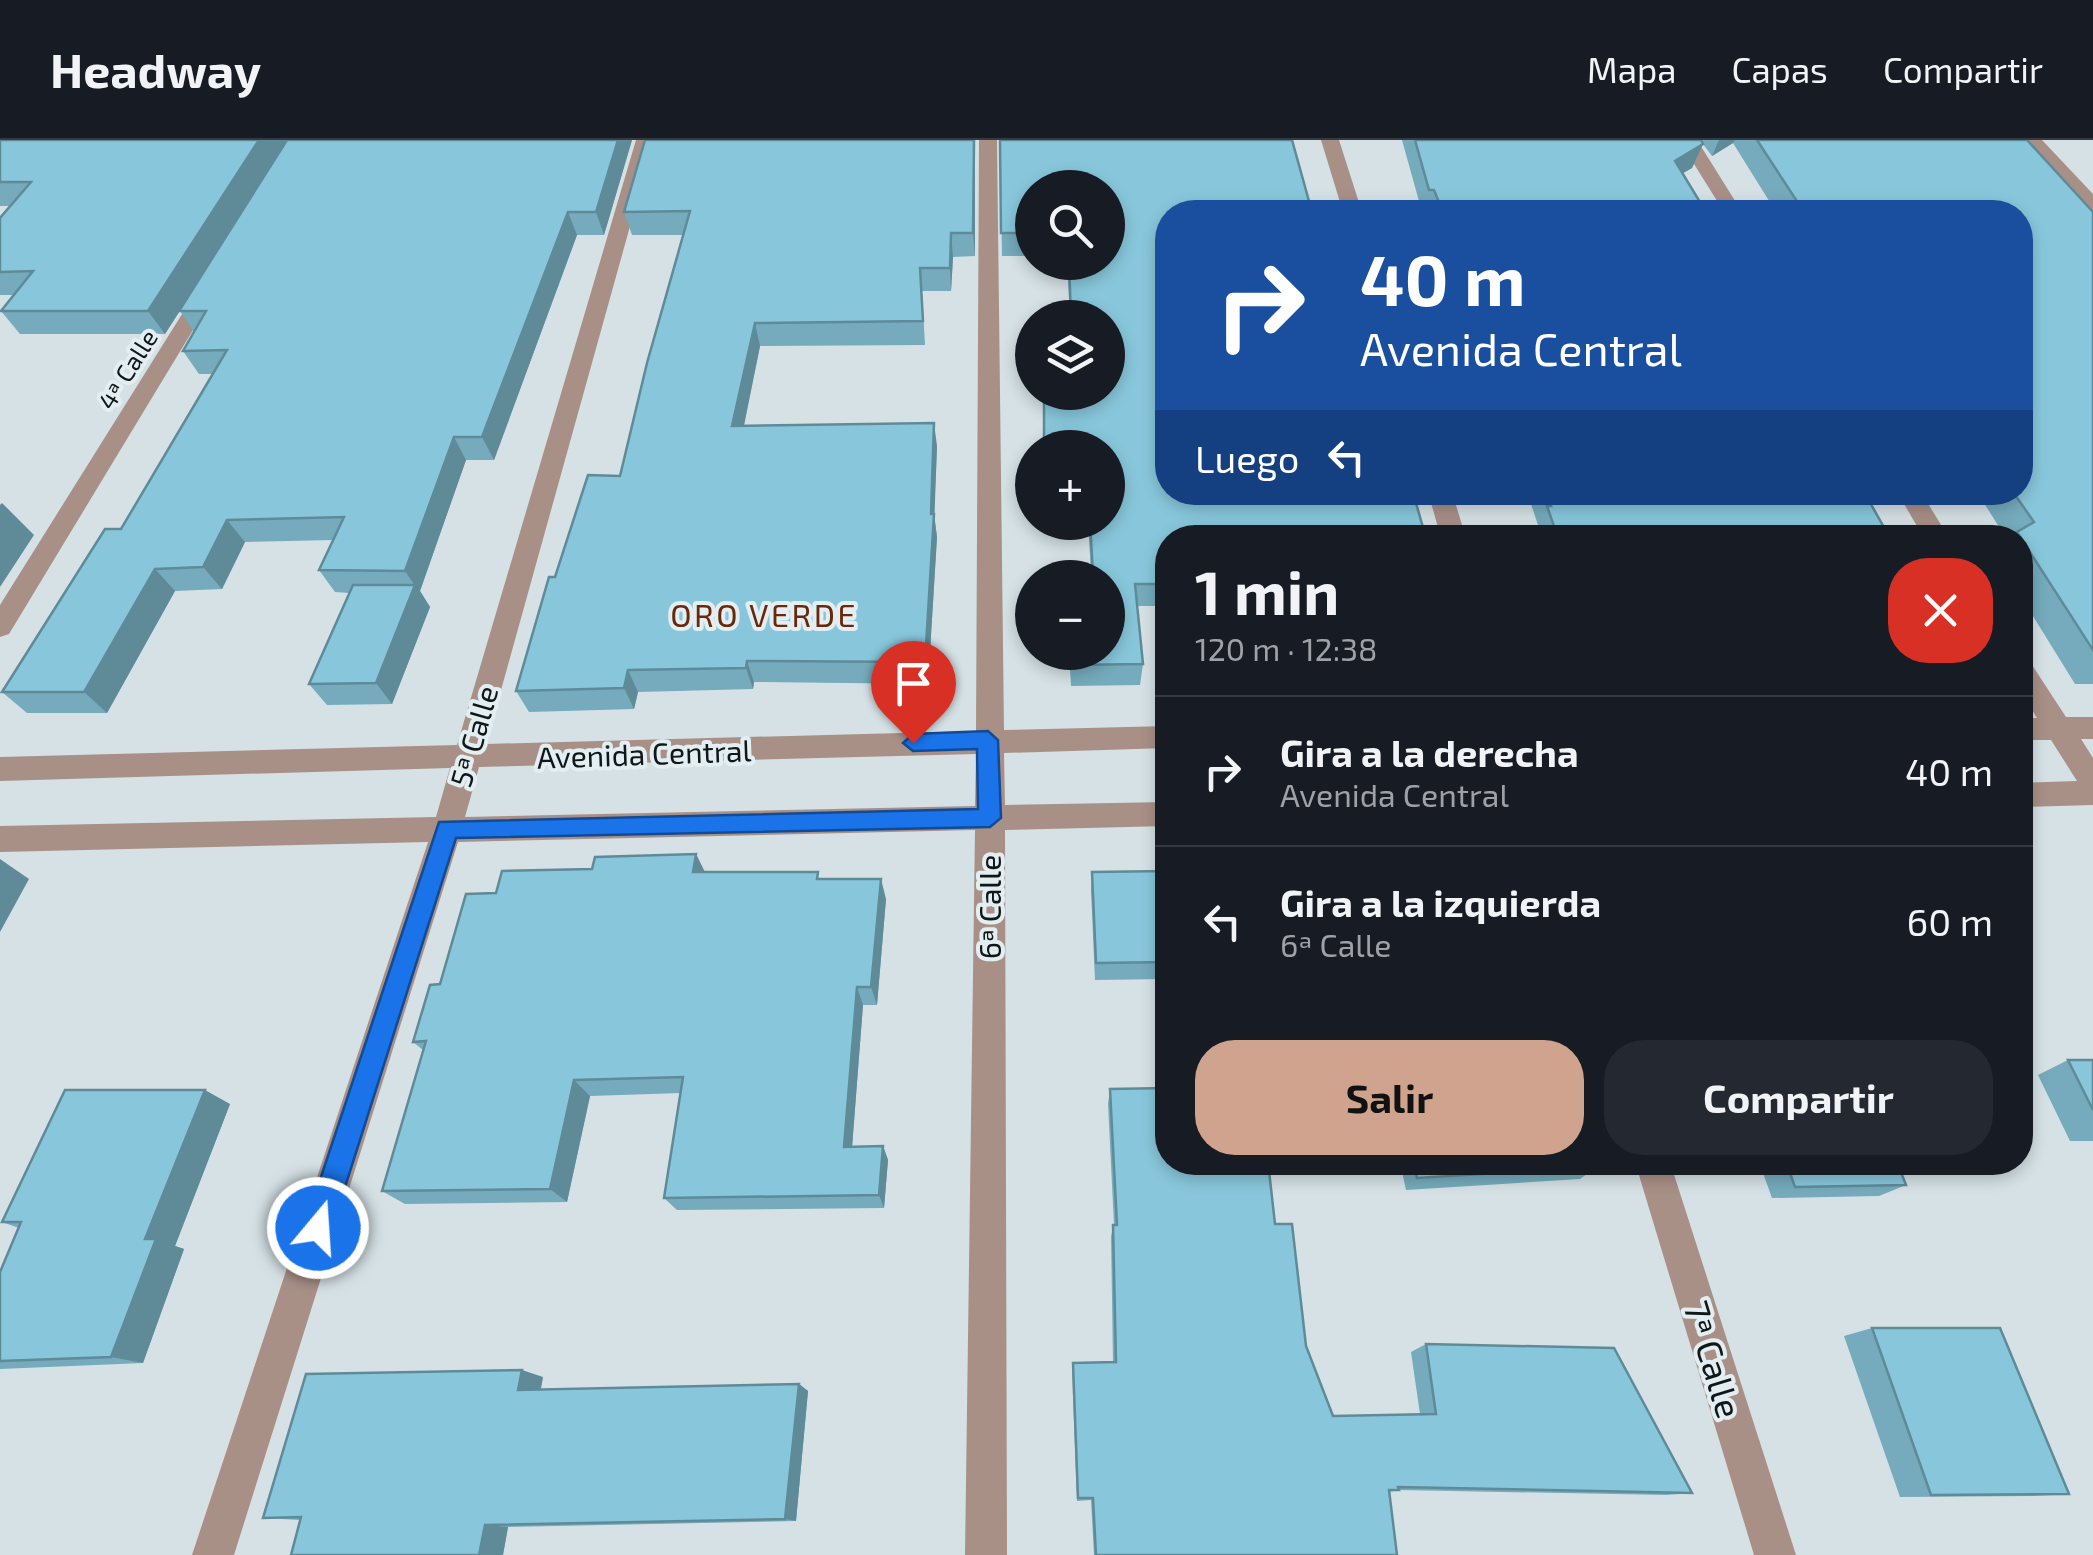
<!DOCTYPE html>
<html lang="es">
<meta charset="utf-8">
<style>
body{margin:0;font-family:"Exo 2",sans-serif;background:#242831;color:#f1f3f6;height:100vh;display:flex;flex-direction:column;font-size:38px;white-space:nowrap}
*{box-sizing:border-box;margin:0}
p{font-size:32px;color:#9ea1a6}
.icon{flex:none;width:55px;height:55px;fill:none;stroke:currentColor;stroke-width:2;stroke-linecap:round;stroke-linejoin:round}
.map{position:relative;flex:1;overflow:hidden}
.sheet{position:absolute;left:1155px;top:385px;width:878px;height:650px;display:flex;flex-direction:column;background:#171b24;border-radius:40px;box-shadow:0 5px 15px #0003}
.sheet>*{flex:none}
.banner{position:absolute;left:1155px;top:60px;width:878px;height:305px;border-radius:40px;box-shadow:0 5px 15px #0003;background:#1a4fa0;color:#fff;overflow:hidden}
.buttons{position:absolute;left:1015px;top:30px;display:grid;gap:20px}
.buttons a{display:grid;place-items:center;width:110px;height:110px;border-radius:50%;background:#171b24;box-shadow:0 5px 15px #0003;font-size:50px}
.pin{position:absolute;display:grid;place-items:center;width:85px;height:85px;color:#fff;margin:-102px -42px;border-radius:50% 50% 50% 0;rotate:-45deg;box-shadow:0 0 10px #0007}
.pin .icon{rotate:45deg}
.me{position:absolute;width:110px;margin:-55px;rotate:18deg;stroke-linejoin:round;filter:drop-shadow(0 0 8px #0008)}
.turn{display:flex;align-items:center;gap:35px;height:210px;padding:0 40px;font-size:45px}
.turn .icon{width:130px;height:130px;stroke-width:2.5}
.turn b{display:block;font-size:70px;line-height:85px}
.then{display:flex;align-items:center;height:95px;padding:0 40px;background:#0003;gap:20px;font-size:38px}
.round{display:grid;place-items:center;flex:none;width:105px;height:105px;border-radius:40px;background:#242831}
.overview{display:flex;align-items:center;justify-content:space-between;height:170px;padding:0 40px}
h1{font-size:60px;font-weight:700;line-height:75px}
.action{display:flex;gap:20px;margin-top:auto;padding:20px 40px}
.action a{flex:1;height:115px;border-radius:40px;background:#cfa38d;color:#111;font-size:40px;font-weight:700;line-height:115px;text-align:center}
.action a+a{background:#242831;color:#f1f3f6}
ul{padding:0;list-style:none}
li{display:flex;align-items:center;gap:30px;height:150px;padding:0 40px;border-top:2px solid #363941}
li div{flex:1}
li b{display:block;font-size:38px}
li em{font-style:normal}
header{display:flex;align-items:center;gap:60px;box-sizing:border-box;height:140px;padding:0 50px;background:#171b24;border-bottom:2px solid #363941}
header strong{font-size:48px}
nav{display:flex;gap:55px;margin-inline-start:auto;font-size:35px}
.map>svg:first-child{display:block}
</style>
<header>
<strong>Headway</strong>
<nav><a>Mapa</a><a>Capas</a><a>Compartir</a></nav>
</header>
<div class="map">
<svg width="2093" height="1415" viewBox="0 0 2093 1415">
<rect width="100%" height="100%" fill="#d5e1e5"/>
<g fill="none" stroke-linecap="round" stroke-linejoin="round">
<g fill="#a89087" fill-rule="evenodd">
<path d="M636,0h18l-168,604 490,-13 3,-591h18l7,590 164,-4v22l-164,5 1,52 163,-3v24l-163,4 2,725h-42l10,-725 -517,12 -224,713h-42l236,-713 -428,10v-26l436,-9 14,-49 -450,13v-24l457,-12zM976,614l-1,52 -510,11 14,-50z"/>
<polygon points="1321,0 1339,0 1362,72 1343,72"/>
<polygon points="1679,0 1697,0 1742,72 1724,72"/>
<polygon points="2023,0 2042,0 2093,54 2093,71 2086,69"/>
<polygon points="209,141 219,147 9,494 0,497 0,465 199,147"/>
<polygon points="1428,352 1452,352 1466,398 1441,398"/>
<polygon points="1897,352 1921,352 1949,398 1924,398"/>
<polygon points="2020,519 2030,522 2066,577 2093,577 2093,599 2081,599 2093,618 2093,665 2020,667 2020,643 2077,641 2051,600 2020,600 2020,578 2037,578 2020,551"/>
<polygon points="1635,1022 1670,1022 1796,1415 1754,1415"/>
</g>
</g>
<g fill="#75abbc">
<polygon points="0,0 632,0 604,95 577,95 494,320 466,320 420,451 430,467 392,564 327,565 309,544 349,453 335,452 319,430 333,400 245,402 222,449 175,451 107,573 27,573 2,552 121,389 212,234 199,234 183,211 194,192 180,171 165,194 20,194 1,171 14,155 0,155 0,78 10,66 0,66"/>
<polygon points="645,0 975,0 975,116 953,117 951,151 922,151 925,205 760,206 744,286 937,306 934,374 937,397 928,544 754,542 753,549 638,552 634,569 529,572 516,551 555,437 620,336 684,95 632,95 624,72"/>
<polygon points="1000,0 1292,0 1168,398 1168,466 1137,466 1143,524 1140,545 1071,546 1069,512 1108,512 1091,434 1088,382 1108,382 1108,178 1070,178 1067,122 1108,122 1032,48 1032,116 1002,116"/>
<polygon points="1402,0 2027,0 2093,72 2093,544 2075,544 2020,455 2020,398 2006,398 1977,352 2020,352 2020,72 1776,72 1733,3 1712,16 1703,4 1692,28 1683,33 1706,72 1422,72"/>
<polygon points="1527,352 1864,352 1890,398 1539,398 1536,390 1538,385"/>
<polygon points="696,714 705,732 820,739 886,759 877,865 863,865 852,1007 883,1006 888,1020 884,1068 677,1070 664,1058 681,953 590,956 567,1062 405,1064 382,1051 423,910 413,902 440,844 496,753 592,729"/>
<polygon points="1168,731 1168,839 1095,840 1091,750 1092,732"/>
<polygon points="2068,920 2093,920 2093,1001 2070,1001 2038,935"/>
<polygon points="1110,949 1275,1084 1306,1206 1333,1276 1420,1274 1411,1212 1426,1204 1692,1353 1666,1355 1399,1350 1389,1352 1397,1415 1094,1415 1091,1360 1077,1361 1072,1230 1073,1223 1113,1222 1111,1096 1114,1085 1108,964"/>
<polygon points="230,964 175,1106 184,1109 143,1223 0,1229 0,1132 19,1088 2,1082"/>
<polygon points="1400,1022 1595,1022 1597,1027 1580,1039 1406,1050"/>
<polygon points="1759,1022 1938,1022 1922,1030 1900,1030 1906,1045 1879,1056 1772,1058"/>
<polygon points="1872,1188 2069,1354 2033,1356 1900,1357 1844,1196"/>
<polygon points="543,1237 541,1249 799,1244 808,1251 796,1381 508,1387 503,1415 291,1415 300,1380 263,1378"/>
</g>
<g fill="#5f8b99">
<polygon points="259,0 287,0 165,194 148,171"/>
<polygon points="618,0 632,0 604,95 596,72"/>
<polygon points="974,0 975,0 975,116 973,93"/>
<polygon points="1719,0 1735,0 1733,3 1712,16"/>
<polygon points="1703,4 1692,28 1664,44 1675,21"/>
<polygon points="568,72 577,95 494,320 482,297"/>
<polygon points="951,93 953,117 951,151 950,128"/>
<polygon points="755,183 760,206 739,309 732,286"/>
<polygon points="934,283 937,306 934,389 934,374 937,397 928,544 925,522"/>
<polygon points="454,297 466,320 420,451 430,467 392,564 376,543 415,446 405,431"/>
<polygon points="2,363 34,395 0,447 0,365"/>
<polygon points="227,380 245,402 222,449 203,427"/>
<polygon points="155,429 175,451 107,573 84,552"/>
<polygon points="747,521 754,542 753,549 746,528"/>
<polygon points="628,530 638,552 634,569 624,548"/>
<polygon points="696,714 706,735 693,732"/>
<polygon points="0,719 29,739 0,792"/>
<polygon points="881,739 886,759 877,865 871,847"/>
<polygon points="857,847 863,865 851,1021 844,1007"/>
<polygon points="574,940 590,956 567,1062 550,1049"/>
<polygon points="205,950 230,964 175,1106 184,1109 143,1223 111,1217 145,1099"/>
<polygon points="883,1006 888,1020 884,1068 879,1055"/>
<polygon points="522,1230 543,1237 539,1256 518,1250"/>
<polygon points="799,1244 808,1251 796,1381 785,1379"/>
<polygon points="485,1385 508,1387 503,1415 479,1415"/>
</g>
<g fill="#88c7db" stroke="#5f8b99" stroke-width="2.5">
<polygon points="0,0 259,0 148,171 1,171 33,131 0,132 0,78 31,42 0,42"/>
<polygon points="287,0 618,0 596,72 568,72 482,297 454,297 405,431 319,430 344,377 227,380 203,427 155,429 84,552 2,552 105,389 121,389 227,210 183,211 206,171 179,171"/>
<polygon points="645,0 974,0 973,93 951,93 950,128 920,128 923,181 755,183 732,286 934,283 931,374 934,374 925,522 747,521 746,528 628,530 624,548 516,551 549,437 555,437 588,335 620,336 647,223 690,71 624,72"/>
<polygon points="1000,0 1292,0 1312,72 1168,72 1168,352 1385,352 1387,363 1416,363 1426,398 1168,398 1168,444 1135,444 1143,524 1071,525 1071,512 1108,512 1108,438 1067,438 1067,435 1093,434 1090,382 1108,382 1108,308 1044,308 1044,252 1108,252 1108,178 1071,178 1069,122 1108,122 1108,48 1032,48 1032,93 1001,93"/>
<polygon points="1415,0 1701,0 1703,4 1675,21 1706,72 1443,72 1434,50 1429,50"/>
<polygon points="1757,0 2027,0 2093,72 2093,510 2017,392 2034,382 2013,352 2020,352 2020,72 1804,72"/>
<polygon points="1546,352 1864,352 1890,398 1558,398 1547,366 1551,366"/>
<polygon points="353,445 415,445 376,543 309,544"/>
<polygon points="696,714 693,732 818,732 817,739 881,739 871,847 857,847 844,1007 883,1006 879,1055 664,1058 683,937 574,940 550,1049 382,1051 426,901 413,902 430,845 440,844 466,754 496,753 502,731 592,729 595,717"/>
<polygon points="1168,731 1168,822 1096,823 1092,732"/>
<polygon points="2068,920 2093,920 2093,970"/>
<polygon points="1168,948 1168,1022 1268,1022 1275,1084 1292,1084 1306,1206 1333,1276 1436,1274 1426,1204 1614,1208 1692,1353 1398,1347 1399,1350 1389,1350 1397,1415 1096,1415 1093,1358 1078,1358 1073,1223 1116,1222 1113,1085 1117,1085 1110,949"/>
<polygon points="65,950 205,950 145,1099 156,1099 111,1217 0,1221 0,1132 21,1082 2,1082"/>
<polygon points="1414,1022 1595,1022 1597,1027 1417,1038"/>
<polygon points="1786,1022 1897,1022 1906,1045 1795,1047"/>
<polygon points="1872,1188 2000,1188 2069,1354 1931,1355"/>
<polygon points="522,1230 518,1250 799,1244 785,1379 485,1385 479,1415 291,1415 301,1377 263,1378 306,1234"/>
</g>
<polygon fill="#1a73e8" stroke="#114b97" stroke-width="2.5" points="988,591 998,600 1001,678 990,687 456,698 332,1088 328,1098 318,1102 309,1098 304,1088 439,682 978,669 977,609 913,611 903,603 913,594"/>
<g text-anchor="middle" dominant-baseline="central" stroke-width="8" stroke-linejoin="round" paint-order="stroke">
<g font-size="25" fill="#111617" stroke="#e2eef2">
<text transform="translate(127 229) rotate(-58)">4ª Calle</text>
</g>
<g font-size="30" fill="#111617" stroke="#e2eef2">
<text transform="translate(473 596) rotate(-74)">5ª Calle</text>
<text transform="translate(644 613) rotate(-2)">Avenida Central</text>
<text transform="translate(989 767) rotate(-90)">6ª Calle</text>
</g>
<g font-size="32" letter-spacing="2.5" fill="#682809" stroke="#e2eef2">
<text x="764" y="474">ORO VERDE</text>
</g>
<g font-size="35" fill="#111617" stroke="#e2eef2">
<text transform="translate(1714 1219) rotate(73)">7ª Calle</text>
</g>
</g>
</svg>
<div class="buttons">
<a><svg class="icon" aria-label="search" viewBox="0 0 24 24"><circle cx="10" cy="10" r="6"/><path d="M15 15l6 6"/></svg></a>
<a><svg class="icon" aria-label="layers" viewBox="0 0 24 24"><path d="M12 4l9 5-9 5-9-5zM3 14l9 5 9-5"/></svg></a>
<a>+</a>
<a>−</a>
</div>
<div class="pin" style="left:913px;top:603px;background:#d93025"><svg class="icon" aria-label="arrive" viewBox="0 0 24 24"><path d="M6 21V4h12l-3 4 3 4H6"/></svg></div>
<svg class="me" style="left:318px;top:1088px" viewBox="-20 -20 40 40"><circle r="17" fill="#1a73e8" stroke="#fff" stroke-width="3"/><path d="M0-11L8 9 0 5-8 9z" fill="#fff"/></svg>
<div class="banner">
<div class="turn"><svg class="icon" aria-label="right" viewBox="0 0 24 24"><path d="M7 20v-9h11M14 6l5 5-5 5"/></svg><div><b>40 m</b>Avenida Central</div></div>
<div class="then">Luego<svg class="icon" aria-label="left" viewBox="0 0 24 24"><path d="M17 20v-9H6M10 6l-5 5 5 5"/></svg></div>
</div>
<section class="sheet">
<div class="overview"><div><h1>1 min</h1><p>120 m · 12:38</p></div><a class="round" style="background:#d93025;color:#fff"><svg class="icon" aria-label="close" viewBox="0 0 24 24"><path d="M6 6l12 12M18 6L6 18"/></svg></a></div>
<ul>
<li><svg class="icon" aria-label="right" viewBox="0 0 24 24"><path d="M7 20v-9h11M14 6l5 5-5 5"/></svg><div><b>Gira a la derecha</b><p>Avenida Central</p></div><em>40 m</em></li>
<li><svg class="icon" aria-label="left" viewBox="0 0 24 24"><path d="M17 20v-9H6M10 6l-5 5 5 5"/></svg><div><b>Gira a la izquierda</b><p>6ª Calle</p></div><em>60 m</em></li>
</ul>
<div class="action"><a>Salir</a><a>Compartir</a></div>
</section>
</div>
